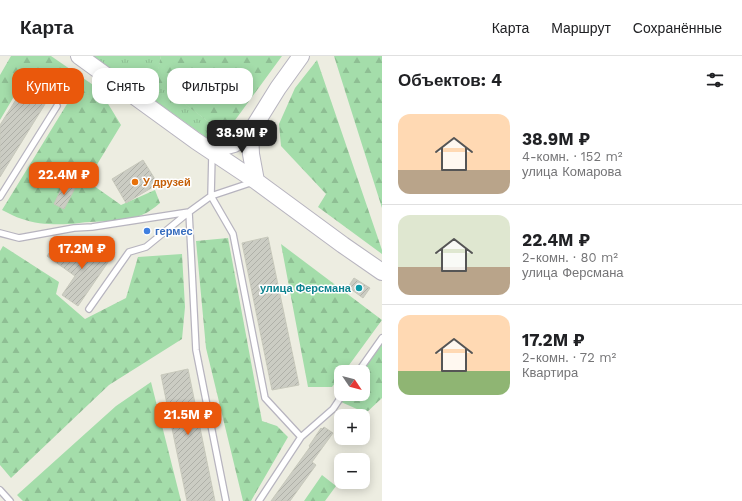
<!DOCTYPE html>
<html lang="ru">
<meta charset="utf-8">
<style>
body{margin:0;font-family:"Work Sans",sans-serif;background:#f2f2f2;color:#202124;height:100vh;display:flex;flex-direction:column;font-size:15px;white-space:nowrap}
*{box-sizing:border-box;margin:0}
p{font-size:13px;color:#757577}
.icon{flex:none;width:22px;height:22px;fill:none;stroke:currentColor;stroke-width:2;stroke-linecap:round;stroke-linejoin:round}
.map{position:relative;flex:1;overflow:hidden}
.sheet{display:flex;flex-direction:column;background:#fff;width:360px}
.sheet>*{flex:none}
.hud{position:absolute;left:12px;top:12px;width:310px;height:36px;display:flex;gap:8px}
.needle{width:26px;rotate:125deg}
.controls{position:absolute;left:334px;top:309px;display:grid;gap:8px}
.controls a{display:grid;place-items:center;width:36px;height:36px;border-radius:8px;background:#fff;box-shadow:0 2px 10px #0003;font-size:20px}
.price{position:absolute;translate:-50% -34px;padding:0 9px;border-radius:8px;background:#ea580c;color:#fff;font-size:13px;line-height:26px;filter:drop-shadow(0 1px 2px #0008)}
.price::after{content:'';position:absolute;left:50%;top:24px;width:12px;height:9px;margin-left:-6px;background:inherit;clip-path:polygon(0 0,100% 0,50% 100%)}
.price.selected{background:#222;color:#fff}
ul{padding:0;list-style:none}
li{display:flex;align-items:center;gap:12px;height:100px;padding:0 16px}
li+li{border-top:1px solid #e0e0e0}
li span{display:grid;place-items:center;flex:none;width:112px;height:80px;border-radius:12px;color:#555}
li>.icon{margin-inline-start:auto}
span .icon{width:48px;height:48px;fill:#fffc;stroke-width:1}
li b{font-size:17px}
h2{display:flex;justify-content:space-between;align-items:center;height:48px;padding:0 16px;font-size:17px}
.tag{padding:0 14px;border-radius:12px;background:#fff;box-shadow:0 2px 10px #0003;font-size:14px;line-height:36px}
.tag.selected{background:#ea580c;color:#fff}
header{display:flex;align-items:center;gap:24px;box-sizing:border-box;height:56px;padding:0 20px;background:#fff;border-bottom:1px solid #e0e0e0}
header strong{font-size:19px}
nav{display:flex;gap:22px;margin-inline-start:auto;font-size:14px}
main{display:flex;flex:1;min-height:0}
.map>svg:first-child{display:block}
</style>
<header>
<strong>Карта</strong>
<nav><a>Карта</a><a>Маршрут</a><a>Сохранённые</a></nav>
</header>
<main>
<div class="map">
<svg width="382" height="445" viewBox="0 0 382 445">
<defs>
<pattern id="grass-tufts" width="24" height="20" patternUnits="userSpaceOnUse"><rect width="24" height="20" fill="#a4ddaa"/><path d="M3 7l-1-3M5 7V3M7 7l1-3M15 17l-1-3M17 17v-4M19 17l1-3" fill="none" stroke="#8ebe93"/></pattern>
<pattern id="forest-firs" width="22" height="20" patternUnits="userSpaceOnUse"><rect width="22" height="20" fill="#a4ddaa"/><path d="M5 1l3.5 6h-7zM16 11l3.5 6h-7z" fill="#8ebe93"/></pattern>
<pattern id="building-hatch" width="6" height="6" patternUnits="userSpaceOnUse"><rect width="6" height="6" fill="#cbccc3"/><path d="M-1 1l2-2M0 6l6-6M5 7l2-2" fill="none" stroke="#afb0a8"/></pattern>
</defs>
<rect width="100%" height="100%" fill="#edede1"/>
<!-- grass -->
<path fill="url(#grass-tufts)" d="M93,0h68l-5,26 69,52 -7,4h-11z"/>
<!-- forest -->
<path fill="url(#forest-firs)" d="M11,0h40l48,33 22,36 -34,56 34,24 34,-15 5,13c-24,21 -41,17 -70,19 -7,0 -14,2 -22,2 -14,1 -32,0 -46,-5 -7,-2 -13,-6 -20,-9l65,-106 -42,-26 -25,42v-45z
M161,0h121l-57,78 -70,-52z
M334,0h48v152z
M317,4l65,190v4l-64,-47 8,-13 -45,-48 -2,-22 16,-36z
M228,182l34,183 15,5 11,11 -37,64h-8l-37,-153 -10,-107z
M281,188l101,76 -38,52h-3v3l-9,12h-24z
M3,190l56,36 -3,12 29,25 41,-21 12,-41 44,-3 3,53 -3,32 -73,46 -98,93 -11,-13v-214z
M382,286v56l-16,15 -25,-11 6,-8h16v-22h-1z
M151,326l30,119h-158l-6,-6 99,-89z
M322,419l14,11 -11,15h-21z"/>
<!-- building -->
<path fill="url(#building-hatch)" stroke="#c7c8bb" d="M27,26l23,14 -50,81v-52z
M143,104l15,24 -32,19 -14,-24z
M64,127l11,5 -11,21 -10,-5z
M268,181l31,148 -27,5 -30,-147z
M99,185l16,11 -37,54 -16,-11 13,-19 -28,-20 8,-11 28,20z
M354,222l16,10 -7,10 -15,-11z
M188,313l27,132h-28l-26,-126z
M324,371l9,6 -21,29 4,3 -26,36h-19l39,-54 -1,-1 12,-18 1,1z"/>
<g fill="none" stroke-linecap="round" stroke-linejoin="round">
<defs>
<path id="lane" d="M212,98l-1,42 22,38 32,164 36,39
M0,141l57,-91
M0,177l19,5 55,-10 18,-1 97,-15
M89,253l40,-57 17,-5 43,-35
M358,316l24,-34
M0,434l10,11
M226,445l-30,-151 -7,-138 22,-16 42,-14
M259,445l42,-64 32,-28 10,-15"/>
<path id="secondary" d="M79,0l117,85 60,40 87,64 39,27
M212,94l22,-6 16,-11
M256,125l-5,-27 -1,-21 28,-45 23,-32"/>
</defs>
<!-- lane casing -->
<use href="#lane" stroke="#b7b4bf" stroke-width="8"/>
<!-- secondary casing -->
<use href="#secondary" stroke="#b7b4bf" stroke-width="18"/>
<!-- lane -->
<use href="#lane" stroke="#fff" stroke-width="5.5"/>
<!-- secondary -->
<use href="#secondary" stroke="#fff" stroke-width="16"/>
</g>
<!-- markers -->
<circle fill="#e8710a" stroke="#fff" stroke-width="1.5" cx="135" cy="126" r="4"/>
<circle fill="#3f7fe0" stroke="#fff" stroke-width="1.5" cx="147" cy="175" r="4"/>
<circle fill="#0f9aa8" stroke="#fff" stroke-width="1.5" cx="359" cy="232" r="4"/>
<g text-anchor="middle" dominant-baseline="central" stroke-width="3" stroke-linejoin="round" paint-order="stroke">
<!-- food labels -->
<g font-size="11" font-weight="bold" fill="#c56008" stroke="#fff" text-anchor="start">
<text x="143" y="126">У друзей</text>
</g>
<!-- shop labels -->
<g font-size="11" font-weight="bold" fill="#366cbe" stroke="#fff" text-anchor="start">
<text x="155" y="175">гермес</text>
</g>
<!-- culture labels -->
<g font-size="11" font-weight="bold" fill="#0d838f" stroke="#fff" text-anchor="end">
<text x="351" y="232">улица Ферсмана</text>
</g>
</g>
</svg>
<div class="controls">
<a><svg class="needle" viewBox="-14 -14 28 28"><path d="M0-13l5 13h-10z" fill="#e53935"/><path d="M0 13l5-13h-10z" fill="#757577"/></svg></a>
<a>+</a>
<a>−</a>
</div>
<b class="price selected" style="left:242px;top:98px">38.9M ₽</b>
<b class="price" style="left:64px;top:140px">22.4M ₽</b>
<b class="price" style="left:82px;top:214px">17.2M ₽</b>
<b class="price" style="left:188px;top:380px">21.5M ₽</b>
<div class="hud">
<a class="tag selected">Купить</a>
<a class="tag">Снять</a>
<a class="tag">Фильтры</a>
</div>
</div>
<section class="sheet">
<h2>Объектов: 4<svg class="icon" aria-label="filters" viewBox="0 0 24 24"><path d="M4 7h16M4 17h16"/><circle cx="9" cy="7" r="2"/><circle cx="15" cy="17" r="2"/></svg></h2>
<ul>
<li><span style="background:linear-gradient(#ffd9b3 70%,#b9a48a 0)"><svg class="icon" aria-label="home" viewBox="0 0 24 24"><path d="M3 11l9-7 9 7M6 9v11h12V9"/></svg></span><div><b>38.9M ₽</b><p>4-комн. · 152 m²</p><p>улица Комарова</p></div></li>
<li><span style="background:linear-gradient(#dfe7d0 65%,#b9a48a 0)"><svg class="icon" aria-label="home" viewBox="0 0 24 24"><path d="M3 11l9-7 9 7M6 9v11h12V9"/></svg></span><div><b>22.4M ₽</b><p>2-комн. · 80 m²</p><p>улица Ферсмана</p></div></li>
<li><span style="background:linear-gradient(#ffd9b3 70%,#8fb573 0)"><svg class="icon" aria-label="home" viewBox="0 0 24 24"><path d="M3 11l9-7 9 7M6 9v11h12V9"/></svg></span><div><b>17.2M ₽</b><p>2-комн. · 72 m²</p><p>Квартира</p></div></li>
</ul>
</section>
</main>
